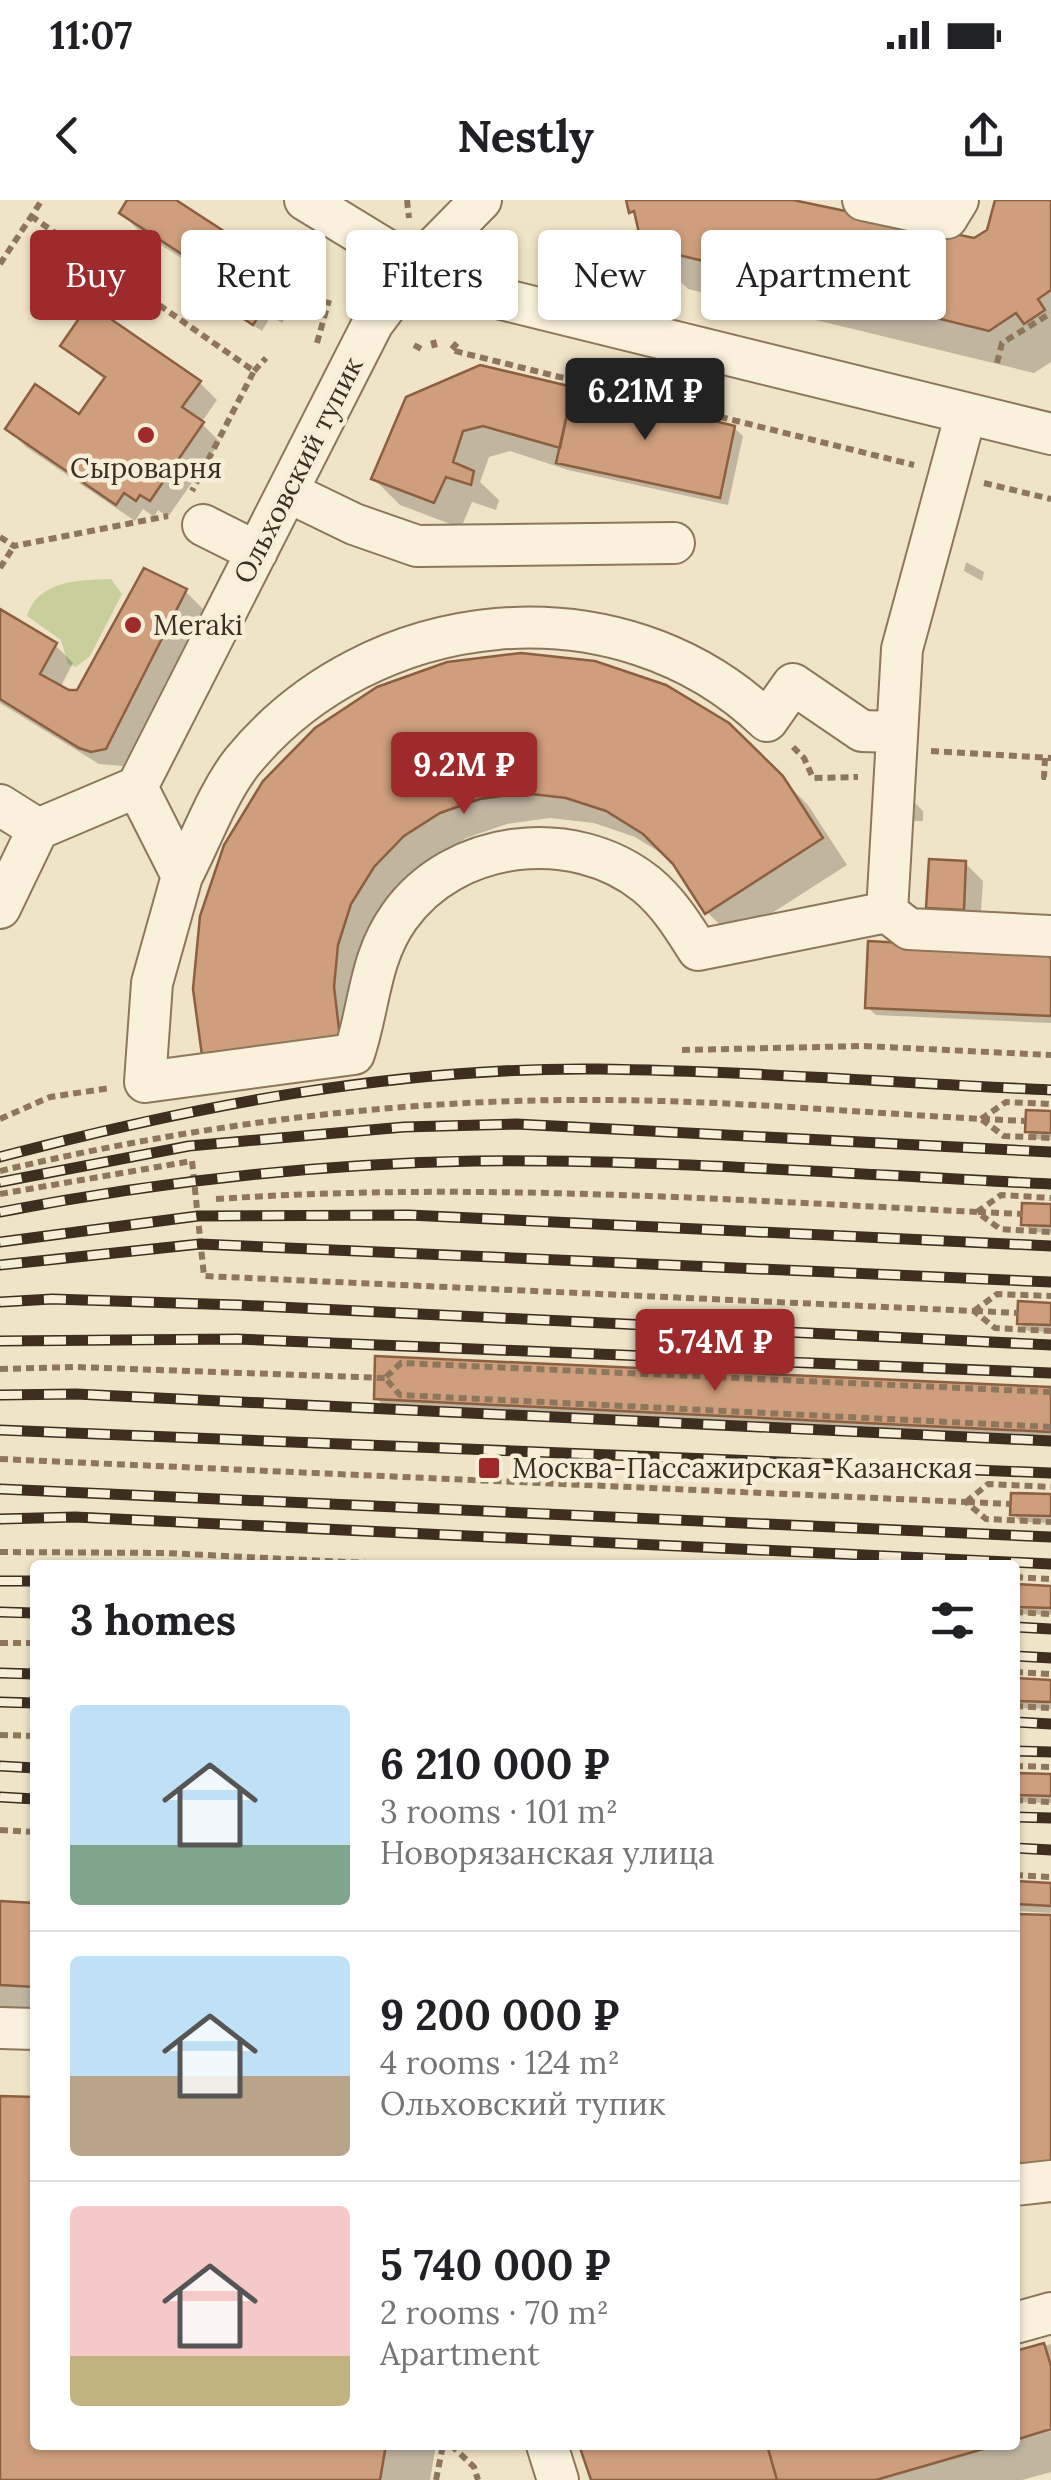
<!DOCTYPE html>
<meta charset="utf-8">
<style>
body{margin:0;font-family:Lora,serif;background:#f6f6f6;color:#202124;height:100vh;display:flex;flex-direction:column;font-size:38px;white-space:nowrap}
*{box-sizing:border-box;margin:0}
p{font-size:32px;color:#757577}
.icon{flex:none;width:55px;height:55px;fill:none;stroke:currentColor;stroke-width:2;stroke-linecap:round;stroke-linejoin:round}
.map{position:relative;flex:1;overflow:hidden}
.side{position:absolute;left:30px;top:1360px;width:990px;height:890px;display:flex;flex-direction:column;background:#fff;border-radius:10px;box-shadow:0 2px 8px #0004}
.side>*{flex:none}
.guide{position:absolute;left:30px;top:30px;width:992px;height:90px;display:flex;gap:20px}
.price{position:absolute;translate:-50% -85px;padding:0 22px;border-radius:10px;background:#9e2a2b;color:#fff;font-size:32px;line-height:65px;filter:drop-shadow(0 2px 5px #0008)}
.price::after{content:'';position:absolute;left:50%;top:60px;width:30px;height:22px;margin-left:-15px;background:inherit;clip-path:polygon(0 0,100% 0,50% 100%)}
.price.active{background:#222;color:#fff}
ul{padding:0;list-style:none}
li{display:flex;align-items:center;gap:30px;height:250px;padding:0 40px}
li+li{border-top:2px solid #e0e0e0}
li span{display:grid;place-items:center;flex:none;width:280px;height:200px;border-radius:10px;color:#555}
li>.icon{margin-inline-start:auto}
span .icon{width:120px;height:120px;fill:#fffc;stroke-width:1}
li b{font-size:42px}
h2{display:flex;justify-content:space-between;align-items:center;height:120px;padding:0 40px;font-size:42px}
.pill{padding:0 35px;border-radius:10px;background:#fff;box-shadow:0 2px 8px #0004;font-size:35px;line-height:90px}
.pill.active{background:#9e2a2b;color:#fff}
.status{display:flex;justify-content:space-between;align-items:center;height:70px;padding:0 50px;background:#fff;direction:ltr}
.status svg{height:28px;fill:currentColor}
header{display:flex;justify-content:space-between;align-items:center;height:130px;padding:0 40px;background:#fff;font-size:45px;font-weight:800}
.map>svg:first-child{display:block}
</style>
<div class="status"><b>11:07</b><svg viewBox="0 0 49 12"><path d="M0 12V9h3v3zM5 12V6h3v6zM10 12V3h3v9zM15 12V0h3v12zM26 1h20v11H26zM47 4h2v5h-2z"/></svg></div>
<header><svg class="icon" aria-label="back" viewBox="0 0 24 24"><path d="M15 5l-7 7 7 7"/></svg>Nestly<svg class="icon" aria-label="share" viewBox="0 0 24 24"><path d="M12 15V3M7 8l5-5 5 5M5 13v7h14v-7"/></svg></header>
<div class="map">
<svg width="1051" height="2280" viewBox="0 0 1051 2280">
<rect width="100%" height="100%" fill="#f0e4c8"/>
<!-- green -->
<path fill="#c9cf9b" d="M111,379l11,15 -32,62 -14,11 -8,-3 -7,-24 -34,-24c11,-36 52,-36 84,-37z"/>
<!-- shadow -->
<path fill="#0003" d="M130,0h42l114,74 17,17 -21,32 -11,-7 -9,15 -31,-20 -8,-8 8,-13 -92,-59 -17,-18z
M630,0h151l194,41 14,-9 8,-32h54v162l-17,11 -346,-84 -44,-45z
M63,146l136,36 18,18 -16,23 19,19 -52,75 -10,-7 -4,7 -11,-8 -8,12 -109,-74 -18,-18 72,-12 25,-37z
M407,199l327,29 9,8 -15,69 -160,-35 -58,-19 -21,6 -9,25 19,18 -3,10 -24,-8 -11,26 -61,-23 -26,-26z
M966,362l18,10 -2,9 -18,-10z
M185,391l18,18 -80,157 -24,-2 -99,-61v-91l55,33 18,18 -13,25 19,5z
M728,525l80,80 39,60 -114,73 -26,-26 -35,-52 -37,-23 -41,-14 -44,-5 -43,6 -41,14 -36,24 -71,153 7,56 -134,17 -6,-242z
M905,603h10l8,8v10h-9l-9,-9z
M965,663l18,18 -3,45 -33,-1 -18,-18z
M1051,754v69l-175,-8 -9,-8z
M1051,913v27l-15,-1 -9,-8z
M1051,1006v27l-19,-1 -8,-8z
M1051,1105v27l-23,-1 -8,-8z
M1051,1188v51l-666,-32 -9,-9z
M1051,1297v26l-30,-1 -9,-8z
M1015,1386l36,2v27l-33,-1z
M1015,1481l36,1v27l-36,-1z
M1015,1575l36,1v27l-36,-1z
M1015,1684l36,1v28l-36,-2z
M0,1704l35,2v104l-35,-1z
M0,1898l35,1v346h401l-6,35h-430z
M1051,2144v128l-29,8h-427l-12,-35h432v-91z"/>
<!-- building -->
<path fill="#cf9f7d" stroke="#8d5f41" stroke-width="2.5" d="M127,0h49l111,72 -23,36 -145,-95z
M626,0h167l181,38 13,-8 8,-30h56v90l-13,9 7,11 -21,14 -8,-11 -27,18 -347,-85 -8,-35 -5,2z
M230,86l34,22 -11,17 -33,-22z
M89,104l112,77 -19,26 22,15 -54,79 -10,-6 -4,6 -12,-8 -8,12 -111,-76 30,-45 44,30 26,-37 -45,-31z
M480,165l93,22 -13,61 -77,-22 -20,5 -10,31 21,9 -3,14 -25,-8 -12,26 -63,-24 35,-82z
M573,187l162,39 -15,72 -164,-35z
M144,368l43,21 -81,160 -15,3 -12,-4 -79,-49v-90l57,34 -17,31 29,16h8z
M521,453l74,8 71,24 63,38 54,53 40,62 -118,76 -32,-50 -30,-30 -37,-23 -40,-13 -43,-5 -43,6 -40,14 -36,23 -30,31 -23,37 -13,41 -4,42 7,59 -138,17 -10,-74 7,-73 24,-71 39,-64 52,-53 62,-41 70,-25z
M929,659l37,2 -2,49 -38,-2z
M868,741l183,10v65l-186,-8z
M1026,910l25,1v22l-26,-1z
M1022,1003l29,1v22l-30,-1z
M1018,1101l33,2v22l-34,-1z
M375,1156l676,31v45l-677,-33z
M1011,1293l40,1v22l-41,-1z
M1015,1384l36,2v22l-36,-1z
M1015,1478l36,2v22l-36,-1z
M1015,1573l36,1v22l-36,-1z
M1015,1681l36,2v23l-36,-2z
M0,1701l35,2v84l-35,-2z
M1015,1714l36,1v250l-36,-1z
M0,1896l35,1v348h351l-6,35h-380z
M1044,2143l7,23v63l-36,11v-89z
M579,2245h188l10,35h-186z
M767,2245h230l-121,35h-99z"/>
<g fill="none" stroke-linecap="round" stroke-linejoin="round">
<defs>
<path id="minor" d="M305,0l110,67 78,30 558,137
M863,0l84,18 11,-18
M288,292l66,32 63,22 257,-3
M203,325l54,27
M137,587l236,-464 42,-56 66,-67
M0,605l38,24
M182,676c19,-36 35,-82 60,-114 128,-157 376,-184 525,-41l26,-37 69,47 34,1
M0,708l38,-79 99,-42 45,89 -30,107 -7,99 209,-28c16,-48 15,-95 45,-137 55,-78 174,-91 247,-33 22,18 37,42 52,66l189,-38 15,-263 63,-232
M887,712l22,17 142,7
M0,1828l35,1
M1015,1985l36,-4
M1015,2123l36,-10
M547,2245l11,35"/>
</defs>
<!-- minor casing -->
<use href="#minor" stroke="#8d765c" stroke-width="44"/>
<!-- path -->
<path stroke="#8d765c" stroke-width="6" stroke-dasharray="8 5" stroke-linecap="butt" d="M407,0l2,18
M31,16l223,155 -62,120
M506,45l12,-2
M0,64l42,-64
M433,140l2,8
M317,143l12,-43
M457,143l-6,7 463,115
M414,145l9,5
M997,163l5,-20 49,-30
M254,171l12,-13
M984,283l67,16
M0,337l14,9 154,-30
M0,368l14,-22
M793,547l11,11 9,20 45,-1
M931,551l120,7
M1045,558l-1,19h7
M682,850l182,-4 187,9
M0,919l50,-22 60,-9
M981,919l25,-17 45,2
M982,919l43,2
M0,971c194,-46 394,-72 594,-71 129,0 258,12 387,19l23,17 47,2
M0,994l192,-33 12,115 770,35 21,17 56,3
M216,999c254,-17 507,0 761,13l23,17 51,3
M977,1012l24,-17 50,3
M978,1012l44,2
M974,1111l23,-17 54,2
M975,1111l43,2
M0,1169l75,-2 310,11
M1051,1192l-650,-29 -16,15 15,17 651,32
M0,1259l966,43 20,17 65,3
M966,1302l22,-18 63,3
M967,1302l43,2
M0,1352l166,1 241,12
M1015,1377l36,2
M1015,1412l36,2
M0,1443h35
M1015,1472l36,2
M1015,1506l36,2
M0,1535l35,1
M1015,1566l36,1
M1015,1600l36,2
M0,1630l35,2
M1015,1675l36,2
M451,2245l23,22 4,13
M436,2280l7,-35"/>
<!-- minor -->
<use href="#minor" stroke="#faf1dc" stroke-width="40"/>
<defs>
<path id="rail" d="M0,957c193,-51 397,-90 597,-88 151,2 303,14 454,21
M0,982l189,-36 215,-19 112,-3 535,28
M0,1012c156,-30 316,-48 475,-51 192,-2 384,14 576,23
M0,1042l198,-26 211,-1 642,31
M0,1065l200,-21 851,38
M0,1102l52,-3 186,6 813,40
M0,1141l237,-2 814,34
M0,1195l76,-1 975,47
M0,1230l1051,43
M0,1289l1051,48
M0,1319l75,-2 976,47
M0,1381h35
M0,1412l35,1
M1015,1427l36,2
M1015,1456l36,2
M0,1473l35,1
M0,1502l35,1
M1015,1522l36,2
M1015,1551l36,1
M0,1566l35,2
M0,1597l35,2
M1015,1617l36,1
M1015,1648l36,2"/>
</defs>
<!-- rail casing -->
<use href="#rail" stroke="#3d2e20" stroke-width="11"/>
<!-- rail -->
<use href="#rail" stroke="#f7eed8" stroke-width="8" stroke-dasharray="22" stroke-linecap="butt"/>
</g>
<!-- markers -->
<g fill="#9e2a2b" stroke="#f7eed8" stroke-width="4">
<circle cx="146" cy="235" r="10"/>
<circle cx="133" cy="425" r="10"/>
<rect x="477" y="1256" width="24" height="24" rx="5"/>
</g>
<g text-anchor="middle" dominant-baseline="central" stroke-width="9" stroke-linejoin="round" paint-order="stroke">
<!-- poi labels -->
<g font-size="28" fill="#3d2e20" stroke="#f7eed8" text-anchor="start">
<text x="146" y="268" text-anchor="middle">Сыроварня</text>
<text x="153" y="425">Meraki</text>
<text x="512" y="1268">Москва-Пассажирская-Казанская</text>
</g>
<!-- street labels -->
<g font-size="28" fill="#3d2e20" stroke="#f7eed8">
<text transform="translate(298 270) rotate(-63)">Ольховский тупик</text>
</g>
</g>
</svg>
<b class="price active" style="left:645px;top:243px">6.21M ₽</b>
<b class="price" style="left:464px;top:617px">9.2M ₽</b>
<b class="price" style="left:715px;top:1194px">5.74M ₽</b>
<div class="guide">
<a class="pill active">Buy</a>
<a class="pill">Rent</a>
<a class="pill">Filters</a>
<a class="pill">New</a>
<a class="pill">Apartment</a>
</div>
<section class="side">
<h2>3 homes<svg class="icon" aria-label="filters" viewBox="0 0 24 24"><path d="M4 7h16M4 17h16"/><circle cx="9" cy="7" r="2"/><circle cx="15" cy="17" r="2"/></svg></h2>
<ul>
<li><span style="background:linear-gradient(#bfe0f5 70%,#7fa58c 0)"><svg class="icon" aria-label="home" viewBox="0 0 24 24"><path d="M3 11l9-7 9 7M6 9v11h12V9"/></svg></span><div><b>6 210 000 ₽</b><p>3 rooms · 101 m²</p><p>Новорязанская улица</p></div></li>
<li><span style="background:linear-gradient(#bfe0f5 60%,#b9a48a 0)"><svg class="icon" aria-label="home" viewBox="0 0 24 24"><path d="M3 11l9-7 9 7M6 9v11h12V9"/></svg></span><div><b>9 200 000 ₽</b><p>4 rooms · 124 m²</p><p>Ольховский тупик</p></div></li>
<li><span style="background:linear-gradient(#f6c9c9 75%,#c2b280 0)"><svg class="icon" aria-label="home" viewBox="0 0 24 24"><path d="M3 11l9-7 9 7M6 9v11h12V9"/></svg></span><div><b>5 740 000 ₽</b><p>2 rooms · 70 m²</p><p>Apartment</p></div></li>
</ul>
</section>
</div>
